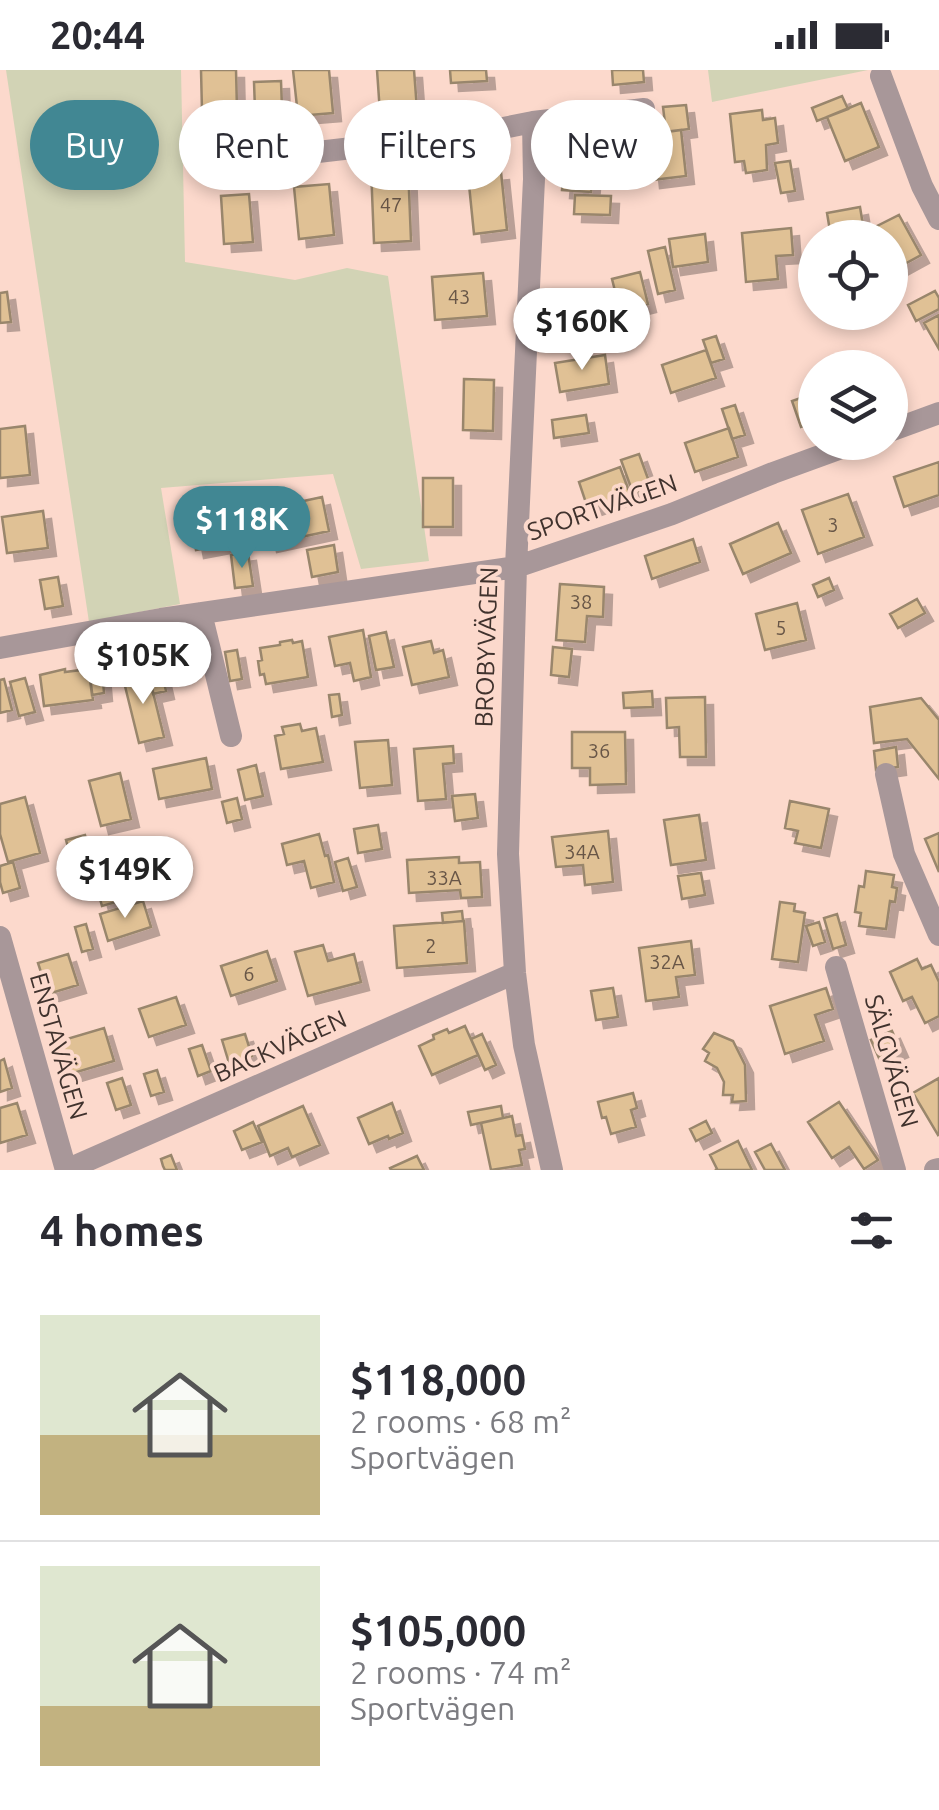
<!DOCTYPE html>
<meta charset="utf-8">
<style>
body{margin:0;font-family:Ubuntu,sans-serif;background:#f7f7f7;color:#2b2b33;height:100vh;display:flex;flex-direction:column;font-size:38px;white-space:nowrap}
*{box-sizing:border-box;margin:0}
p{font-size:32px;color:#7c7c81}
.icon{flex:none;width:55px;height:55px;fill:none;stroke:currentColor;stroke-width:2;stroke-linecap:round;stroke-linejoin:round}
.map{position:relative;height:1100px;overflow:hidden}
.panel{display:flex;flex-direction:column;background:#fff;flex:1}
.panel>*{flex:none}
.guide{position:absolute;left:30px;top:30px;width:880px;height:90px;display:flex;gap:20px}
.tools{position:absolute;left:798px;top:150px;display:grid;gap:20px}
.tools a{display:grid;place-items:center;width:110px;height:110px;border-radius:50%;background:#fff;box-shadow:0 5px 15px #0003;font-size:50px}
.price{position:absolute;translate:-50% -85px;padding:0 22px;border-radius:35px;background:#fff;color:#222;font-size:32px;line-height:65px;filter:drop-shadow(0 2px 5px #0008)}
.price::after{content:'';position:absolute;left:50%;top:60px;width:30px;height:22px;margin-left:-15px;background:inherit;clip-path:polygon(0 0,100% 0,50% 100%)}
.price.current{background:#418793;color:#fff}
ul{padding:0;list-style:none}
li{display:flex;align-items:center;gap:30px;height:250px;padding:0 40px}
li+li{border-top:2px solid #e1e1e2}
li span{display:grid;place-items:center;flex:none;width:280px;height:200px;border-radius:0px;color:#555}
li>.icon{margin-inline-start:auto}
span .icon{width:120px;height:120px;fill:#fffc;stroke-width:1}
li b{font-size:42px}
h2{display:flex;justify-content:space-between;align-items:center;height:120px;padding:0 40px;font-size:42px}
.chip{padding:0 35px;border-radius:45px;background:#fff;box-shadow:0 5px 15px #0003;font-size:35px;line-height:90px}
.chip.current{background:#418793;color:#fff}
.status{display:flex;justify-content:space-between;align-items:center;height:70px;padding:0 50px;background:#fff;direction:ltr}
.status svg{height:28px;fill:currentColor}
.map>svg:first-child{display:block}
</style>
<div class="status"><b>20:44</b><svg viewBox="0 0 49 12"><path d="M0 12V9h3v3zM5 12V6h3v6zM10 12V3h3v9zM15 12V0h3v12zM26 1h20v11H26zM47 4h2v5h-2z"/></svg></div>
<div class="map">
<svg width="939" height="1100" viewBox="0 0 939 1100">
<defs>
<filter id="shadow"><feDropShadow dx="8" dy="8" stdDeviation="0" flood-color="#0004"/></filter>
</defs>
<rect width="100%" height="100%" fill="#fcd9cc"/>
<!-- green -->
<path fill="#d2d3b5" d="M6,0h175l4,192 110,18 52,-12 41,8 41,285 -68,8 -28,-95 -172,14 19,116 -91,18z
M708,0h160l-156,32z"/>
<!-- building -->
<path fill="#e0c195" stroke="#99866c" stroke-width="2.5" filter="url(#shadow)" d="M201,0h35l1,40 -35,1z
M293,0h36l4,43 -35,3z
M377,0h37l3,40 -37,3z
M450,0h36l1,11 -36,2z
M612,0h31l1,12 -31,3z
M281,11l1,27 -27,2 -1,-28z
M842,26l6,13 -31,12 -5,-13z
M861,33l18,44 -34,14 -18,-44z
M686,35l3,24 -23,3 -3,-25z
M762,40l1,10 12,-2 3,25 -12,2 1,25 -21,3 -2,-12 -9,1 -5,-48z
M681,60l5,46 -34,4 -5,-46z
M566,71l48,3 -2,28 -19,-1 -2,21 -29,-2z
M790,91l5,30 -14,2 -6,-30z
M408,96l3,75 -37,2 -3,-75z
M501,102l6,58 -33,4 -6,-59z
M329,114l5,51 -35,4 -5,-52z
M249,124l4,48 -29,2 -3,-48z
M575,125l36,1 -1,19 -36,-1z
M860,137l4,24 -33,6 -4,-24z
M899,145l22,40 -22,12 -9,-17v-12h-7l-6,-12z
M791,158l2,27 -17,1 2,23 -32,3 -4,-49z
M705,164l3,28 -35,5 -4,-28z
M665,177l10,43 -17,4 -10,-43z
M640,202l8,32 -28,7 -8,-32z
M483,203l4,43 -52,4 -3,-43z
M935,221l4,7v11l-23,12 -8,-16z
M7,222l4,30 -11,1v-30z
M939,245v34l-15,-26z
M716,266l8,23 -13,4 -8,-23z
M706,280l10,28 -45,15 -9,-28z
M605,285l4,29 -49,8 -5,-29z
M464,309l30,1 -1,51 -30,-1z
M815,323v29l-14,5 -9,-26z
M735,335l10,30 -13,4 -10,-30z
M586,345l3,18 -35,5 -2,-18z
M25,356l5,49 -30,3v-49z
M729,358l9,29 -43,15 -10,-29z
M639,384l12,33 -18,6 -12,-33z
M939,392v33l-35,12 -10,-30z
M620,397l10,27 -42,15 -9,-27z
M423,408h30v49h-30z
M848,424l16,43 -46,17 -16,-44z
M322,427l7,34 -60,13 -7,-34z
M237,434l7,37 -48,9 -7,-37z
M43,441l5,37 -41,5 -5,-36z
M778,453l13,30 -48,21 -13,-30z
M693,469l7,23 -48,17 -7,-23z
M334,475l4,27 -26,5 -5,-27z
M248,483l5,33 -18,2 -4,-33z
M58,507l5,29 -18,3 -5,-29z
M829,508l5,12 -16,7 -5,-12z
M560,514l44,3 -1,30 -16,-1 -2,26 -29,-2z
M917,529l8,14 -27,15 -8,-14z
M797,533l9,37 -41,10 -9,-36z
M363,560l8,47 -17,4 -4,-18 -15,3 -6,-29z
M386,562l8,35 -18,3 -7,-34z
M292,570l1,3 9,-2 6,36 -42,7 -2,-10 -4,1 -2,-14 4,-1 -2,-12 20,-3v-3z
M431,571l3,12 9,-3 6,27 -37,8 -9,-38z
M553,577l19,2 -3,28 -18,-2z
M237,580l5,29 -12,2 -5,-29z
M159,591l7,30 -13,3 -5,-22 -4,1 -2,-8z
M65,599v3l24,-3 4,31 -49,6 -4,-31z
M102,600l2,23 -12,2 -3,-23z
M148,602l16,65 -25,6 -16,-65z
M25,608l10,34 -16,4 -9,-34z
M4,609l8,31 -12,3v-33z
M652,621l1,16 -29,1 -1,-15z
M339,624l3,21 -10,2 -3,-22z
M705,627l1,60h-26l-1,-30 -12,1 -1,-30z
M921,628l18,22v59l-32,-40 -33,4 -4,-36z
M300,654l2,7 14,-3 7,34 -42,7 -6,-33 9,-2 -2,-7z
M572,662h53l1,52 -36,1v-17h-18z
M388,670l4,45 -32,3 -5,-46z
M453,676l1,17 -11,1 3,35 -28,2 -4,-52z
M896,677l2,20 -22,3 -2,-19z
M206,688l6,31 -53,10 -6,-30z
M256,695l7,31 -18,4 -7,-30z
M120,703l11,46 -30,7 -12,-45z
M475,724l3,24 -23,3 -3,-25z
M25,727l15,56 -32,9 -8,-28v-30z
M237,728l5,21 -15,4 -5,-21z
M790,731l39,8 -8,39 -26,-5 3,-12 -13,-3z
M699,745l7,45 -35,5 -7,-45z
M378,755l4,24 -24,4 -4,-24z
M608,761l5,51 -28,3 -2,-20 -27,2 -4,-30z
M939,763v39l-14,-33z
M319,764l6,22 3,-1 6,27 -23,6 -7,-27 -17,4 -5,-21z
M85,765l9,34 -19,4 -9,-33z
M459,787v6l21,-1 2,35 -21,1 -1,-8 -51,3 -2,-33z
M348,788l9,29 -14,4 -8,-29z
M13,792l7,26 -17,5 -3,-11v-16z
M866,801l28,4 -2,12 5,1 -2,14 -5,-1 -4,28 -27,-3 2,-13 -6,-1 4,-26 5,1z
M701,803l4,22 -23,4 -4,-23z
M123,816l4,13 -25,7 -4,-14z
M143,831l8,26 -43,14 -8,-27z
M780,832l15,2 -1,7 11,2 -7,49 -26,-3z
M462,841l1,10 -20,2 -1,-10z
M837,844l9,31 -13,4 -9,-31z
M464,851l3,42 -70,5 -3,-42z
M819,852l6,20 -12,4 -7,-20z
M86,854l7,25 -11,3 -7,-25z
M691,871l4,34 -19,2 3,20 -33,4 -7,-53z
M323,875l5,16 26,-7 7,28 -53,14 -13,-44z
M267,881l10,30 -46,15 -10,-30z
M68,884l10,31 -30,9 -10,-31z
M917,889l5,10 9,-4 8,17v34l-14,7 -13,-26 -9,4 -13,-29z
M613,918l5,29 -22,3 -5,-29z
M826,918l7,21 -18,6 9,26 -39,13 -15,-48z
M176,927l10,28 -37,12 -10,-28z
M465,956l13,29 -46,20 -13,-29 15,-7 -1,-4 14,-6 2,4z
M104,958l10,33 -44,13 -10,-33z
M892,961l8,18 -21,9 -8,-18z
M714,963l19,8 12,24 1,36 -14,1 1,-7h-10l1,-13 -7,-14 -12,-7 4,-8 -6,-4z
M245,964l7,22 -23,7 -7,-23z
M482,964l14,31 -11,5 -14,-31z
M202,975l9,26 -13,5 -9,-27z
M4,989l8,29 -12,4v-31z
M157,1000l7,22 -13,4 -7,-22z
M122,1008l9,27 -15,5 -9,-27z
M939,1008v56l-1,1 -25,-42z
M633,1023l4,15 -6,2 5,17 -25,7 -5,-17 -4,1 -4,-16z
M839,1032l39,58 -14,9 -15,-22 -17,11 -24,-36z
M17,1033l10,32 -27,8v-35z
M392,1033l11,30 -14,6 -1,-3 -19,8 -11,-26z
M303,1036l17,39 -28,12 -4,-9 -18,8 -12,-30z
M501,1036l2,12 -32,7 -3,-13z
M512,1046l4,20 6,-1 3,14 -6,1 3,15 -31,5 -10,-47z
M706,1051l6,12 -16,8 -6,-12z
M253,1052l9,20 -20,8 -8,-19z
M738,1071l14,29h-37l2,-1 -7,-14z
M771,1074l14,26h-20l-10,-18z
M171,1085l6,15h-12l-2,-4 -2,-7z
M417,1086l7,14h-33l-1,-2z"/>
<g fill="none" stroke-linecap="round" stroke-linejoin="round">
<!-- minor -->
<path stroke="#a89799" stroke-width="22" d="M881,6l41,110 17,33
M533,52l111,-13
M266,88l207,-24 60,-12 1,57 -18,388 -8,287 7,119 9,72 28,125
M890,361l49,-18
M201,543l30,123
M0,578l161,-29 355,-52 156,-53 101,-41 85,-31
M886,704l18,80 35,81
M0,867l66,233
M836,897l59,203
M66,1100l449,-197
M935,1100l4,-1"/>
</g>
<g text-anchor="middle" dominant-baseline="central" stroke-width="8" stroke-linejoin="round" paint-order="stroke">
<!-- number labels -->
<g font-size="20" fill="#685647">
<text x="391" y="134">47</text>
<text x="459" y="226">43</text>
<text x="833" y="454">3</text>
<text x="581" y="531">38</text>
<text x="781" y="557">5</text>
<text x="599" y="680">36</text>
<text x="582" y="781">34A</text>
<text x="444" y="807">33A</text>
<text x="431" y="875">2</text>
<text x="667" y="891">32A</text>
<text x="249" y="903">6</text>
</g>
<!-- street labels -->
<g font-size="25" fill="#40322d" stroke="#fcd9cc">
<text transform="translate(602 437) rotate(-19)">SPORTVÄGEN</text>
<text transform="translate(486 577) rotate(-88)">BROBYVÄGEN</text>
<text transform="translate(59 976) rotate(74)">ENSTAVÄGEN</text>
<text transform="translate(280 976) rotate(-24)">BACKVÄGEN</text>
<text transform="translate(892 991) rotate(74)">SÄLGVÄGEN</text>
</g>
</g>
</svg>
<div class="tools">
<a><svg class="icon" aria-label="locate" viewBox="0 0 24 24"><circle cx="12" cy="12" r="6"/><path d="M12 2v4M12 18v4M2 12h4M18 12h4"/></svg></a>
<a><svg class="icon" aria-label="layers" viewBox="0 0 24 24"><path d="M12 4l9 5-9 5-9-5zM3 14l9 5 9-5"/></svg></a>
</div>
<b class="price" style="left:582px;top:303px">$160K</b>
<b class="price current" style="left:242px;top:501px">$118K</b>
<b class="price" style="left:143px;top:637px">$105K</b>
<b class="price" style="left:125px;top:851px">$149K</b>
<div class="guide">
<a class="chip current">Buy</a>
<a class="chip">Rent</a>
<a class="chip">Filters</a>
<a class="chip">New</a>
</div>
</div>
<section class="panel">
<h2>4 homes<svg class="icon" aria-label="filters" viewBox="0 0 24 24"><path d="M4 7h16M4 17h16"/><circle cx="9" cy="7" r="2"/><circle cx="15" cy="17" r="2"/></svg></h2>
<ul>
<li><span style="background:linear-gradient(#dfe7d0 60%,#c2b280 0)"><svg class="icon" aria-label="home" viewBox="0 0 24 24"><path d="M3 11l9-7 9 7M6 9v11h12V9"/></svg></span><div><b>$118,000</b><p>2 rooms · 68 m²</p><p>Sportvägen</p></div></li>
<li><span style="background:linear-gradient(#dfe7d0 70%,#c2b280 0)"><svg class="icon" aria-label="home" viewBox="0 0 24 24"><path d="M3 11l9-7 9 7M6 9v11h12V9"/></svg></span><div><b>$105,000</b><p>2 rooms · 74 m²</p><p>Sportvägen</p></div></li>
</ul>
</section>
